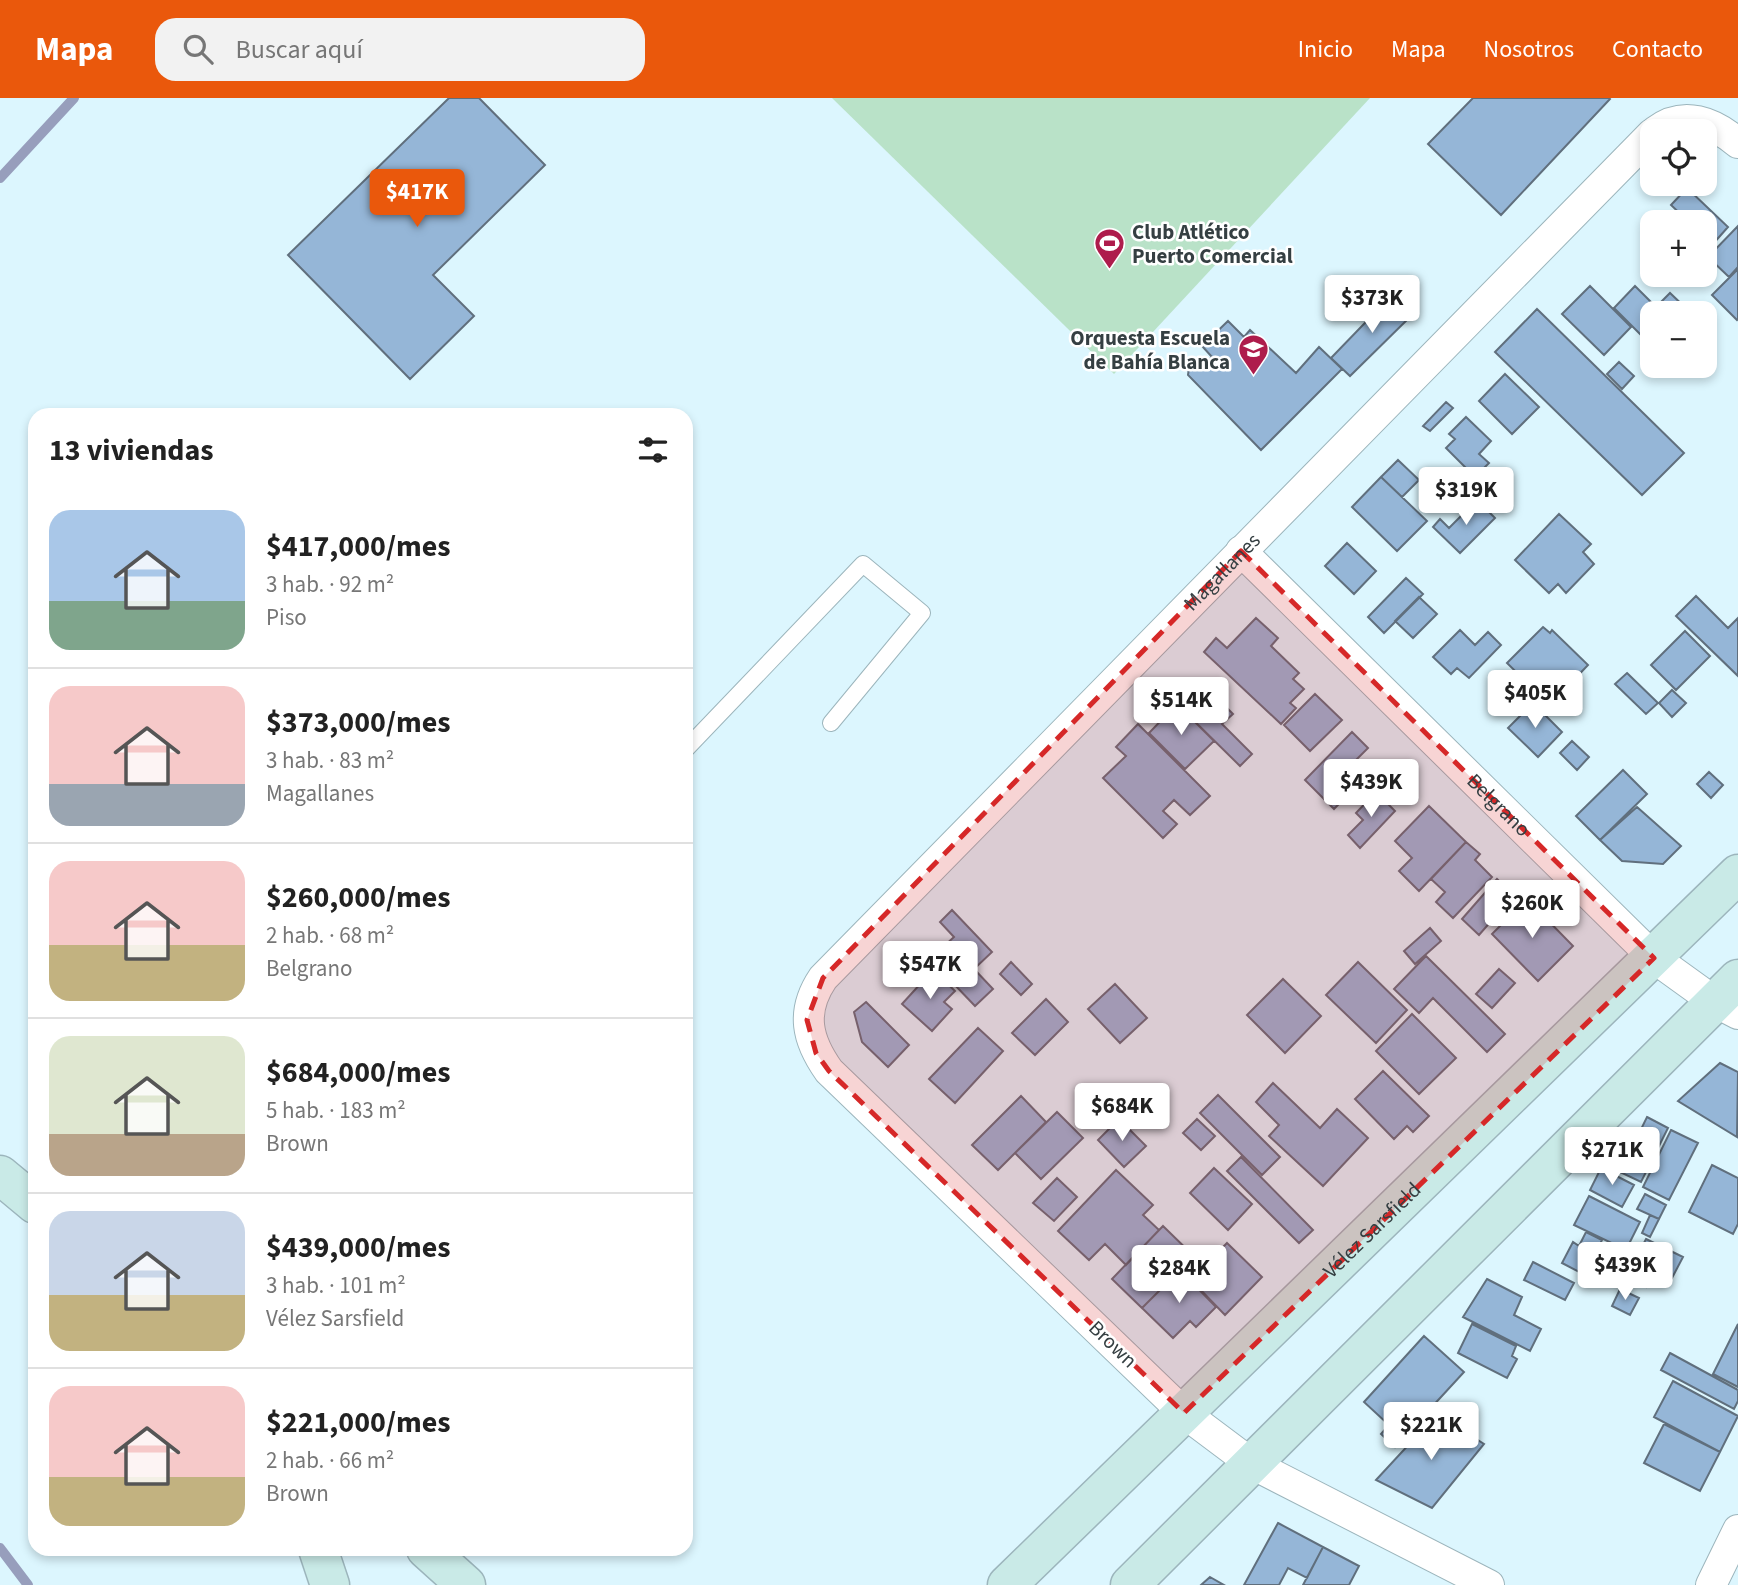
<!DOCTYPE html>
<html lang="es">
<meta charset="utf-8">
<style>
body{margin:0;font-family:"Source Sans 3",sans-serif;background:#f2f2f2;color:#222;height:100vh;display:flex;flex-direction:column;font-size:26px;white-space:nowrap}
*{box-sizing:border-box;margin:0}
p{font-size:23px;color:#767676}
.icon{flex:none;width:38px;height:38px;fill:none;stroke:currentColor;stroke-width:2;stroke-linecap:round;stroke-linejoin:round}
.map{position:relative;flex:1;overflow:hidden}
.side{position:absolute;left:28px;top:310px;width:665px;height:1148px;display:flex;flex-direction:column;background:#fff;border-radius:21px;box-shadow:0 4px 10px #0003}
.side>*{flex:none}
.buttons{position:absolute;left:1640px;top:21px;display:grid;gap:14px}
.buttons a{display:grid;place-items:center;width:77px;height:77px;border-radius:14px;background:#fff;box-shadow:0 4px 10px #0003;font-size:35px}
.price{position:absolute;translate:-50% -60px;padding:0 16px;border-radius:7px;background:#fff;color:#222;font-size:23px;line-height:46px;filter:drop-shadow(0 2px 4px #0008)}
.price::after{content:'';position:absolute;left:50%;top:42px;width:21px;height:16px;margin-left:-10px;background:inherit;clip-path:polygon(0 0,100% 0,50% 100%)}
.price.active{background:#ea580c;color:#fff}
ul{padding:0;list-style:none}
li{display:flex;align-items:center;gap:21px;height:175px;padding:0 21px}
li+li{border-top:2px solid #e0e0e0}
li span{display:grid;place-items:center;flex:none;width:196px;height:140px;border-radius:21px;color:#555}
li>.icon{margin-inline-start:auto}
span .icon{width:84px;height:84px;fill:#fffc;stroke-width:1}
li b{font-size:30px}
h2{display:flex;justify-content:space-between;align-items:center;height:84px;padding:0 21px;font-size:30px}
header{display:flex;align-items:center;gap:42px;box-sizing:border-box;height:98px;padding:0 35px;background:#ea580c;color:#fff}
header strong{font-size:33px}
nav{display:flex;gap:38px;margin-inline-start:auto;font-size:24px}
.search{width:490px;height:63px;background:#f2f2f2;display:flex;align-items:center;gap:18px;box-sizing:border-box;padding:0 24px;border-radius:21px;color:#767676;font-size:26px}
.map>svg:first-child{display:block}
</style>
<header>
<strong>Mapa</strong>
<div class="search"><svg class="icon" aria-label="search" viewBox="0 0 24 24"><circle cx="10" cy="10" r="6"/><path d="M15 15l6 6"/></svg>Buscar aquí</div>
<nav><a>Inicio</a><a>Mapa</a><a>Nosotros</a><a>Contacto</a></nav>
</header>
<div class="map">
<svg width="1738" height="1487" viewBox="0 0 1738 1487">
<rect width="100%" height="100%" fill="#dcf6fe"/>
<!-- green -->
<path fill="#b9e2c8" d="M832,0h538l-256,276z"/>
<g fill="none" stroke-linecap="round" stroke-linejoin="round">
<!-- stream -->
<path stroke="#979ebc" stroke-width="10" d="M0,80l74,-80
M0,1450l28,37"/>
</g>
<!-- building -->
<path fill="#95b6d7" stroke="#606f7d" stroke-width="2" d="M449,0h30l66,67 -112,110 41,41 -64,63 -122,-124z
M1473,0h136l1,1 -109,116 -73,-71z
M1687,90l41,39 -16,18 -8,-7v-16h-15l-18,-17z
M1738,128v41l-9,10 -21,-20z
M1738,171v50l-1,1 -25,-25z
M1590,188l41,41 -27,28 -42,-41z
M1635,188l21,21 14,-14 21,20h-39v33l-38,-38z
M1392,197l21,19 -63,62 -19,-18z
M1537,211l147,144 -42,42 -147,-143z
M1228,223l16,16 6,-7 46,43 23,-26 23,22 -81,81 -73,-75 2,-14 11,6 11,-10 -10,-11z
M1619,264l15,14 -12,13 -15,-15z
M1505,276l34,33 -27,27 -33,-33z
M1446,304l7,6 -23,23 -7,-5z
M1466,319l25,24 -12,13 10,9 -14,14 -29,-29 9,-9 -6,-5z
M1398,362l21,20 -17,17 -21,-20z
M1481,376l16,16 -14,14 -18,-18z
M1381,379l46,44 -30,30 -45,-44z
M1477,402l18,18 -35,35 -27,-26 7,-8 9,9z
M1559,416l32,30 -8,8 11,12 -28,29 -8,-9 -9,9 -34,-33z
M1347,445l29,28 -22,23 -29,-28z
M1406,480l17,16 -39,39 -16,-16z
M1696,498l32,32 10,-10v58l-62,-60z
M1419,499l18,17 -24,24 -18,-17z
M1256,520l22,20 -7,8 28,27 -6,6 11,10 -14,14 6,5 -15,16 -77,-72 12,-14 11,10z
M1543,529l7,6 2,-3 36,35 -38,40 -43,-42z
M1460,532l15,15 13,-13 13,13 -32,33 -12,-10 -6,6 -18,-17z
M1685,533l25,25 -34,34 -25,-25z
M1627,575l31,30 -12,11 -31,-30z
M1200,583l33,33 -11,10 30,30 -12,12 -63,-62z
M1672,592l14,13 -14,14 -13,-14z
M1315,596l27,26 -32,31 -26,-26z
M1533,605l29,29 -24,25 -30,-29z
M1177,606l37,37 -29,28 -36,-36z
M1138,626l72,72 -20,19 -16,-15 -11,11 14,13 -14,14 -60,-60 23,-22 -10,-9z
M1352,634l16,16 -20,20 13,13 -27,28 -29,-29z
M1572,643l17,16 -12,13 -17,-17z
M1623,672l24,24 -47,46 -24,-24z
M1709,674l14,13 -12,13 -14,-14z
M1376,694l19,19 -35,37 -12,-13 15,-15 -7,-7z
M1429,708l37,36 -47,49 -20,-20 13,-13 -17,-17z
M1637,709l44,39 -18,18 -41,-3 -22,-21z
M1466,744l14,12 -5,6 17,17 -39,41 -17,-16 9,-10 -14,-13z
M1497,781l17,16 -35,40 -17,-16z
M1527,801l46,47 -35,35 -46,-47z
M952,812l40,42 -18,17 19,20 -18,17 -45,-47 24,-22 -14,-15z
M1430,830l11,13 -26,23 -11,-13z
M1426,858l79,78 -18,18 -54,-54 -14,15 -25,-24z
M1011,864l21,22 -11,11 -21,-21z
M1358,864l49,48 -31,33 -50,-48z
M1499,871l16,14 -23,25 -16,-14z
M933,872l22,21 -11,11 8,7 -20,22 -30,-27z
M1283,881l38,37 -36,37 -38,-38z
M1115,886l32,34 -27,25 -32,-34z
M1046,901l22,23 -33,33 -23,-22z
M866,904l43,43 -21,22 -26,-25 -8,-30z
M1412,916l44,44 -37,36 -43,-43z
M978,930l25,23 -48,52 -26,-24z
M1720,965l18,9 -1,65 -59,-36z
M1383,973l46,45 -16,16 -6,-6 -13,13 -39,-40z
M1273,985l47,45 17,-19 31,29 -45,48 -54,-50 10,-11 -23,-23z
M1218,997l62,62 -18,18 -62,-62z
M1021,998l25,26 -48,48 -26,-25z
M1057,1014l26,26 -42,41 -26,-26z
M1647,1019l21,11 -27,54 -21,-10z
M1119,1021l27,27 -22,21 -26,-27z
M1197,1021l18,17 -14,14 -18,-17z
M1671,1032l27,13 -29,57 -26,-13z
M1241,1059l72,73 -14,13 -72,-72z
M1712,1067l26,13v46l-5,10 -44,-22z
M1214,1070l38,36 -24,26 -38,-37z
M1601,1070l33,17 -12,22 -32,-17z
M1116,1072l37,35 -10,10 16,15 -33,35 -21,-21 -16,16 -31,-29z
M1057,1080l20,19 -23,24 -21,-18z
M1645,1096l21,11 -7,14 -22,-10z
M1589,1098l51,26 -14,28 -52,-25z
M1650,1117l9,4 -9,18 -8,-4z
M1163,1128l41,40 -13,14 -11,-10 -38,38 -30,-29z
M1586,1134l16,8 -17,35 -23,-12 11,-21 6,4z
M1646,1141l37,18 -11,21 -37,-18z
M1227,1145l35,34 -37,38 -34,-35z
M1617,1154l37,19 -8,16 -37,-19z
M1533,1164l41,21 -9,17 -41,-20z
M1180,1172l36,37 -20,20 -6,-6 -17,17 -31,-30z
M1487,1181l35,18 -8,18 27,14 -11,22 -67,-34z
M1620,1191l19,9 -9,17 -18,-9z
M1472,1226l44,22 -4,10 5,3 -10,19 -49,-25z
M1738,1226v63l-25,-13z
M1424,1238l40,36 -69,75 -14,-13 8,-9 -25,-23z
M1670,1255l68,37v11l-4,8 -73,-39z
M1673,1283l65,35 -18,36 -66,-35z
M1437,1316l47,30 -52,64 -56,-28z
M1664,1326l56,28 -20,39 -56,-28z
M1278,1425l45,24 -16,31 -19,-10 -9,17h-35z
M1323,1449l36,19 -10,19h-46z
M1210,1479l14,8h-23z"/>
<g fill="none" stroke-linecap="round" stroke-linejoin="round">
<defs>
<path id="lane" d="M686,651l177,-185 59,49 -91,110"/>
<g id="street">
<path d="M1656,33c28,-21 57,-9 82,12"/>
<path id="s1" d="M1241,453l413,407 61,44 23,12"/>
<path id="s2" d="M1489,1487l-237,-121 -68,-51 -355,-342c-22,-31 -29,-59 -6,-93l829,-844"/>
<path d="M1711,1487l27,-55"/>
</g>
<g id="secondary">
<path d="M0,1077l35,29"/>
<path d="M318,1451l12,36"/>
<path d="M426,1451l40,36"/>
<path id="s3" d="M1007,1487l731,-711"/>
<path d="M1130,1487l608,-606"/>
</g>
</defs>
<!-- lane casing -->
<use href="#lane" stroke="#9cb5bc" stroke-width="18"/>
<!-- street casing -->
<use href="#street" stroke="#9cb5bc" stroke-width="32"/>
<!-- secondary casing -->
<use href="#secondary" stroke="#9cb5bc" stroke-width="41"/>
<!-- lane -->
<use href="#lane" stroke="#fff" stroke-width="16"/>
<!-- street -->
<use href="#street" stroke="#fff" stroke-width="30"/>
<!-- secondary -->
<use href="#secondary" stroke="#c9eae7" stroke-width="38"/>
</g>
<!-- marked area -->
<path fill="#d62828" fill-opacity="0.2" stroke="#d62828" stroke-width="5" stroke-dasharray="14 9" stroke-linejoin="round" d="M1241,453l413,407 -470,455 -355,-342 -13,-18 -9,-33 16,-42z"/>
<!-- icons -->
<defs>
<symbol id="stadium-pin" viewBox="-11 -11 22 30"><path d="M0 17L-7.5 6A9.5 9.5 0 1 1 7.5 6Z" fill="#ae1c4c" stroke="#fff"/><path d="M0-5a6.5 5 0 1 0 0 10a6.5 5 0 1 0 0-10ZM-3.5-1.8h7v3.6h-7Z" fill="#fff"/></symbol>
<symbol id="school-pin" viewBox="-11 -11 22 30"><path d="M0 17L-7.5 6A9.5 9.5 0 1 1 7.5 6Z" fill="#ae1c4c" stroke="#fff"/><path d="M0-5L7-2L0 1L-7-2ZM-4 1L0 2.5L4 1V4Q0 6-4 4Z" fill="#fff"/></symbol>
</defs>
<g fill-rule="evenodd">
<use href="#stadium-pin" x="1092" y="128" width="35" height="47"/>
<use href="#school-pin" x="1236" y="234" width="35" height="47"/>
</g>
<g text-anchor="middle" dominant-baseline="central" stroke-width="5" stroke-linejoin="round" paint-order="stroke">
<!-- poi labels -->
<g font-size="21" font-weight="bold" fill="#353f42" stroke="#fff" text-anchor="start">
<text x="1132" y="134">Club Atlético<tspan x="1132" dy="24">Puerto Comercial</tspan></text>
<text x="1230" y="240" text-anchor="end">Orquesta Escuela<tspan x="1230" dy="24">de Bahía Blanca</tspan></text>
</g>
<!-- street labels -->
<g font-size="21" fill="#353f42" stroke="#fff">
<text stroke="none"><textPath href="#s2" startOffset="1514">Magallanes</textPath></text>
<text stroke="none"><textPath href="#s1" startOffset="362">Belgrano</textPath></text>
<text stroke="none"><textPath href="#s3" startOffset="509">Vélez Sarsfield</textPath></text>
<text transform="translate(1113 1246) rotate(44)">Brown</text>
</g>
</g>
</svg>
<div class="buttons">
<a><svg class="icon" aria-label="locate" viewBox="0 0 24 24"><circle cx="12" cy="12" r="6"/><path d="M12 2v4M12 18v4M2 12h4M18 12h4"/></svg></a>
<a>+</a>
<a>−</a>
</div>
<b class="price active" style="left:417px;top:131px">$417K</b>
<b class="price" style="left:1372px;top:237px">$373K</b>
<b class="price" style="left:1466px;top:429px">$319K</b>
<b class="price" style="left:1535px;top:632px">$405K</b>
<b class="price" style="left:1181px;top:639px">$514K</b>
<b class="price" style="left:1371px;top:721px">$439K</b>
<b class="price" style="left:1532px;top:842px">$260K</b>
<b class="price" style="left:930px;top:903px">$547K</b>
<b class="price" style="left:1122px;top:1045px">$684K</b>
<b class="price" style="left:1612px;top:1089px">$271K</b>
<b class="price" style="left:1625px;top:1204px">$439K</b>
<b class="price" style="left:1179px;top:1207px">$284K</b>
<b class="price" style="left:1431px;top:1364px">$221K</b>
<section class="side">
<h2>13 viviendas<svg class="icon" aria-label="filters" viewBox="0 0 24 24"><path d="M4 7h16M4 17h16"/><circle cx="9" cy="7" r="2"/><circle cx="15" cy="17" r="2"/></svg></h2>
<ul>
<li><span style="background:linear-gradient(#a9c7e8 65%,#7fa58c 0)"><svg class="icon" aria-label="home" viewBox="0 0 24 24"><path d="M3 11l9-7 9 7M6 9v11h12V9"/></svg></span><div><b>$417,000/mes</b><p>3 hab. · 92 m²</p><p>Piso</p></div></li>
<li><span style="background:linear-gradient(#f6c9c9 70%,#9aa5b1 0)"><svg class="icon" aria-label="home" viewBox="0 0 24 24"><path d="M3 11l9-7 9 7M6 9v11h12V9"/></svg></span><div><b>$373,000/mes</b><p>3 hab. · 83 m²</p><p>Magallanes</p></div></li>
<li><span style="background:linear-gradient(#f6c9c9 60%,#c2b280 0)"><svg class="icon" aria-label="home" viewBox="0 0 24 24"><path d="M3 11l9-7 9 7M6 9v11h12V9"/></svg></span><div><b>$260,000/mes</b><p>2 hab. · 68 m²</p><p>Belgrano</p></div></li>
<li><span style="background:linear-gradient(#dfe7d0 70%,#b9a48a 0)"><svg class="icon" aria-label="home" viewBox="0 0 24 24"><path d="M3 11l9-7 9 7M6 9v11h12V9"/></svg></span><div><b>$684,000/mes</b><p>5 hab. · 183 m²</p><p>Brown</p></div></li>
<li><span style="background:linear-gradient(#c9d6e8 60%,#c2b280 0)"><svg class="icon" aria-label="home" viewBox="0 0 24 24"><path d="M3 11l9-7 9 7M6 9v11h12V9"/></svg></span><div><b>$439,000/mes</b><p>3 hab. · 101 m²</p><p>Vélez Sarsfield</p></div></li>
<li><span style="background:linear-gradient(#f6c9c9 65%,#c2b280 0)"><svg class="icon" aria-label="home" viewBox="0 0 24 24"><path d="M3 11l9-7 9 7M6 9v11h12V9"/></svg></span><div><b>$221,000/mes</b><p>2 hab. · 66 m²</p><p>Brown</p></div></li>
</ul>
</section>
</div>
